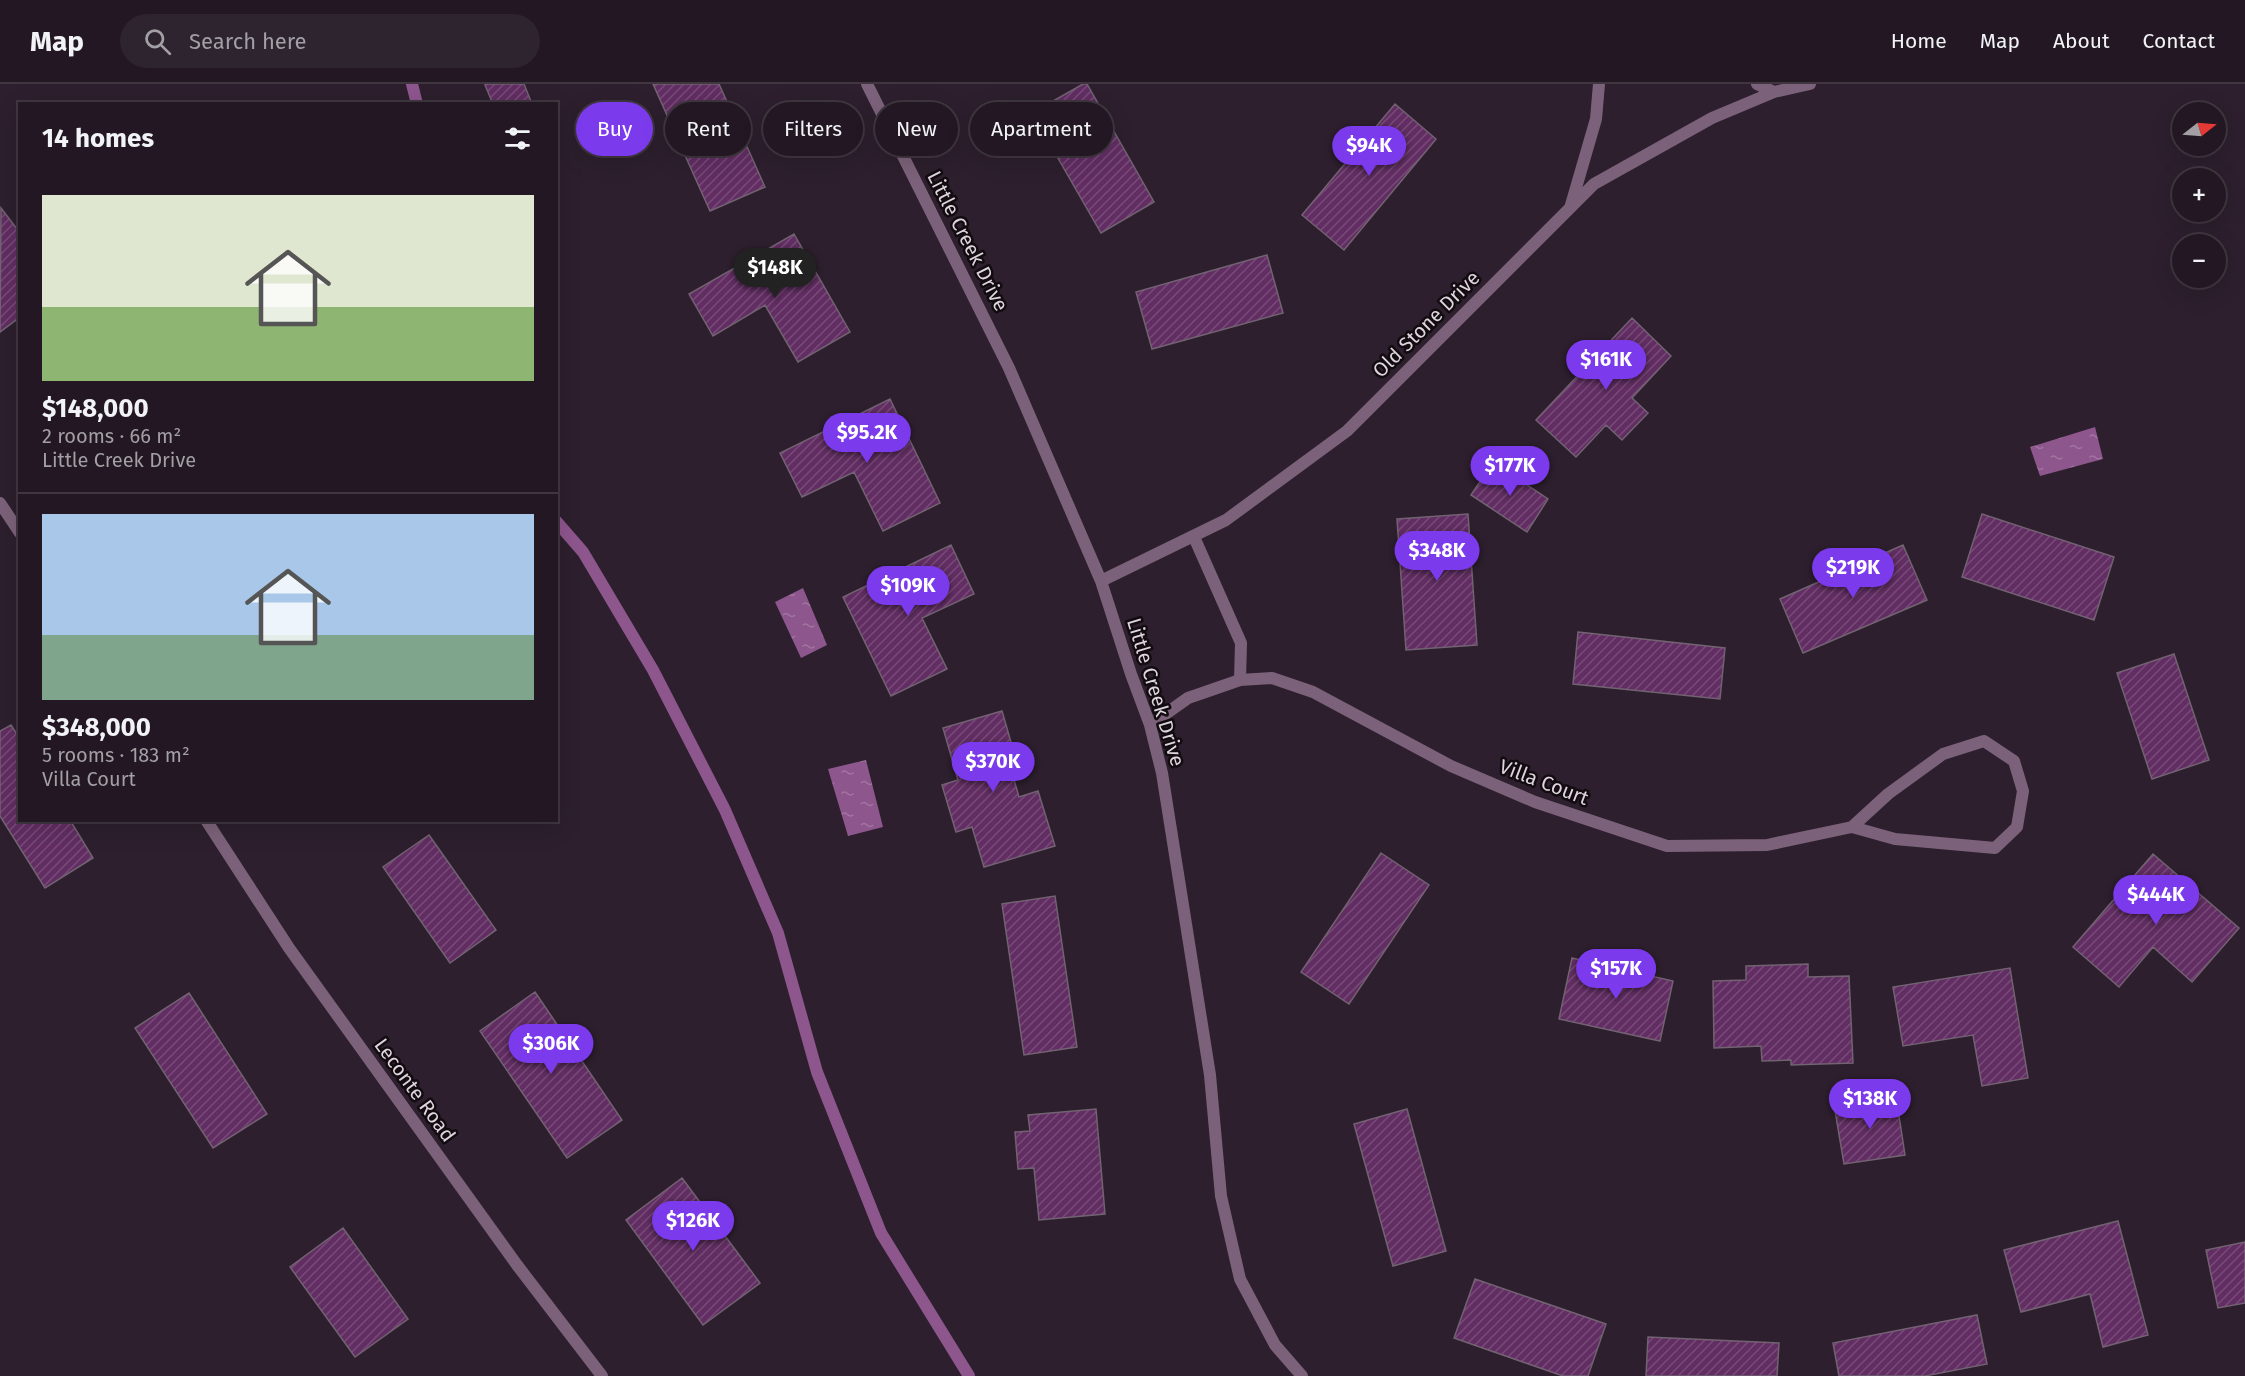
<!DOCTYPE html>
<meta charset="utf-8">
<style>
body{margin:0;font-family:"Fira Sans",sans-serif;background:#2e242f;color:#f1f3f6;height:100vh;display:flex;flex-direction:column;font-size:22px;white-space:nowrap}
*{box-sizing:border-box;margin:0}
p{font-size:20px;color:#a29fa5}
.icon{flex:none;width:33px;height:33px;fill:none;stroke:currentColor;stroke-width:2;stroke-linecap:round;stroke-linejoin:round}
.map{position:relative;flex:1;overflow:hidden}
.panel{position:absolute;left:18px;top:18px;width:540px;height:720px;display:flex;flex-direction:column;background:#221722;border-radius:0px;box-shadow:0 6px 24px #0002,0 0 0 2px #3f3640}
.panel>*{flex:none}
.banner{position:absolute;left:576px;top:18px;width:570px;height:54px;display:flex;gap:12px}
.needle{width:39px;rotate:73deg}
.buttons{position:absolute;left:2172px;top:18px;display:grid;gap:12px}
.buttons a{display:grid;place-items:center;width:54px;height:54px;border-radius:50%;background:#221722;box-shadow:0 6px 24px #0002,0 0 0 2px #3f3640;font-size:30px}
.price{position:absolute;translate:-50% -51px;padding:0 14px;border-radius:21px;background:#7c3aed;color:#fff;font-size:20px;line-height:39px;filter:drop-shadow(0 2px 3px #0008)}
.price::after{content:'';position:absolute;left:50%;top:36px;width:18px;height:14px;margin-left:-9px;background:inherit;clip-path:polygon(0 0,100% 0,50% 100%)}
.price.current{background:#222;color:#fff}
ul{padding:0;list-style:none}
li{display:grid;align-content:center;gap:12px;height:318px;padding:0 24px}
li+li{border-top:2px solid #3f3640}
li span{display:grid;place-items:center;height:186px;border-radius:0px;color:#555}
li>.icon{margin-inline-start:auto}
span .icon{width:108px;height:108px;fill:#fffc;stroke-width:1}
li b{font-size:26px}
h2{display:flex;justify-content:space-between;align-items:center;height:72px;padding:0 24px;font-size:26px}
.chip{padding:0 21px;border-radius:27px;background:#221722;box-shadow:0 6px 24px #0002,0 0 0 2px #3f3640;font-size:21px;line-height:54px}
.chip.current{background:#7c3aed;color:#fff}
header{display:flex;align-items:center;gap:36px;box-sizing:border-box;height:84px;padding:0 30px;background:#221722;border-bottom:2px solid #3f3640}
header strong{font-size:28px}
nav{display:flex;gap:33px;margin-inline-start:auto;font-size:21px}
.search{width:420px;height:54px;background:#2e242f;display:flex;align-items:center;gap:15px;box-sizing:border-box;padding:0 21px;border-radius:33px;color:#a29fa5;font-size:22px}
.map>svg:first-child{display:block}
</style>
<header>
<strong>Map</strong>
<div class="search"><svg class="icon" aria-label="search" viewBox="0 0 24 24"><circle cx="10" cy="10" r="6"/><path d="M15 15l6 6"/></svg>Search here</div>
<nav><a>Home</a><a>Map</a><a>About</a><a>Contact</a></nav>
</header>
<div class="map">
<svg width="2245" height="1292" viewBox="0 0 2245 1292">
<defs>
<pattern id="water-ripples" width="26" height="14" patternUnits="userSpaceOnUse" patternTransform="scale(1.5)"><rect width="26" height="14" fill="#8d568d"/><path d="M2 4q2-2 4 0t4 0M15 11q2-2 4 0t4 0" fill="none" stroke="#a275a2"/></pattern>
<pattern id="building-hatch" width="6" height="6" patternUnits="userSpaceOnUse" patternTransform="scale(1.5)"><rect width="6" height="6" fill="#612d62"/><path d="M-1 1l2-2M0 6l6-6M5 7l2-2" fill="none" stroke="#774b78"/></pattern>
</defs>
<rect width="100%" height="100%" fill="#2d1f2d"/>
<!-- water -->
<path fill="url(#water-ripples)" d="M2095,343l8,32 -63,17 -10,-29z
M803,504l24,57 -26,13 -26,-56z
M866,676l17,67 -35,9 -20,-67z"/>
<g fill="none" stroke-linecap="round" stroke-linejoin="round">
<!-- stream -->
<path stroke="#8d568d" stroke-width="12" d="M412,0l5,20
M556,437l27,31 70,118 72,140 53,123 39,139 64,161 88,143"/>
</g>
<!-- building -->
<path fill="url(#building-hatch)" stroke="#726272" stroke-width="1.5" d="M488,0h36l8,20h-39l-8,-19z
M653,0h66l46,103 -55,24z
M1083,0h4l67,118 -53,31 -69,-120z
M1395,20l41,35 -92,111 -42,-35z
M1,124l19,25v84l-20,15z
M794,150l56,98 -52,30 -33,-57 -52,31 -24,-42z
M1267,171l16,58 -131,36 -16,-57z
M1632,234l39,38 -39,42 16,15 -26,27 -16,-15 -30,32 -40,-37z
M890,315l50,104 -57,28 -29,-59 -52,25 -22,-44z
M1493,378l55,37 -21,33 -56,-37z
M1468,430l9,131 -71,5 -9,-131z
M1982,430l132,43 -20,63 -132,-43z
M951,461l23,49 -52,24 25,51 -56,27 -48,-99z
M1903,461l24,55 -124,53 -23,-54z
M1578,548l147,16 -5,51 -147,-15z
M2174,570l35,106 -57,19 -35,-106z
M1002,627l13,45 -7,3 11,38 19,-6 17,55 -71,21 -12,-40 -16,5 -14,-47 16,-5 -15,-52z
M11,641l9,14v81h50l23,38 -48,30 -45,-72v-85z
M429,751l67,95 -46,33 -67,-96z
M1381,769l48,32 -80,119 -48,-32z
M2153,770l86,74 -47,54 -39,-35 -34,40 -46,-40z
M1055,812l22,151 -53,8 -22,-151z
M1572,874l101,23 -13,60 -101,-22z
M1808,880v13l41,-1 4,87 -62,2v-5l-29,1 -1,-15 -47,2 -1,-67 33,-1v-14z
M2010,884l18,110 -46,8 -9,-51 -70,11 -10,-59z
M535,908l87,128 -55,38 -87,-127z
M189,909l78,121 -54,34 -78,-120z
M1896,1012l9,59 -61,9 -10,-59z
M1096,1025l9,105 -66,6 -5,-52 -16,1 -3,-37 15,-1 -2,-16z
M1407,1025l39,142 -53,15 -39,-142z
M682,1094l78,105 -57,42 -77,-105z
M2118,1137l30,114 -45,12 -13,-53 -69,18 -17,-62z
M343,1144l65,91 -53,38 -65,-90z
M2245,1158v61l-27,5 -12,-58z
M1475,1195l131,45 -18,52h-25l-109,-38z
M1977,1231l10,49 -62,12h-86l-6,-33z
M1648,1253l131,6 -2,33h-131z"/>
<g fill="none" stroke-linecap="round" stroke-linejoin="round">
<!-- street -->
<path stroke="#7b627a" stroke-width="12" d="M867,0l142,284 92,213 30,93 19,51 12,48 48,302 11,121 19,83 35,66 27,31
M1757,0l17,8
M1571,121l25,-86 3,-35
M0,419l20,30
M1194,453l47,106 -1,37
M1101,497l125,-61 121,-89 247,-247 118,-66 62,-26 36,-8
M1150,641l38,-27 52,-18 32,-2 41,14 138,74 84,36 132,44 100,-1 85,-18
M1984,657l30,20 9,30 -6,36 -22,21 -100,-9 -43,-12 36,-33 55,-40z
M206,736l83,128 228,317 85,111"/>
</g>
<g text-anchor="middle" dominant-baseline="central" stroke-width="5" stroke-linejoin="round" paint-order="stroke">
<!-- street labels -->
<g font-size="20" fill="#dfd5de" stroke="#120c11">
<text transform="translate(968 157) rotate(63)">Little Creek Drive</text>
<text transform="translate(1426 240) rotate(-45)">Old Stone Drive</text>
<text transform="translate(1156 608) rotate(73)">Little Creek Drive</text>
<text transform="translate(1544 698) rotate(21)">Villa Court</text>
<text transform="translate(415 1006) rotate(54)">Leconte Road</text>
</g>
</g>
</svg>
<div class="buttons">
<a><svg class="needle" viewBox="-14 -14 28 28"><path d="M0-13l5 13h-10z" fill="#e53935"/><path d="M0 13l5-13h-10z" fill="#a29fa5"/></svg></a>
<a>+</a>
<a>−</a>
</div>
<b class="price" style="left:1369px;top:93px">$94K</b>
<b class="price current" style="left:775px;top:215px">$148K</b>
<b class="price" style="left:1606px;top:307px">$161K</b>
<b class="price" style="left:867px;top:380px">$95.2K</b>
<b class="price" style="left:1510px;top:413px">$177K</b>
<b class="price" style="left:1437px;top:498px">$348K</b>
<b class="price" style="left:1853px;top:515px">$219K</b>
<b class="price" style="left:908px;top:533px">$109K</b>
<b class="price" style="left:993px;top:709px">$370K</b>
<b class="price" style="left:2156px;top:842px">$444K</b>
<b class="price" style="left:1616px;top:916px">$157K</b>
<b class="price" style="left:551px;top:991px">$306K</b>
<b class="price" style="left:1870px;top:1046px">$138K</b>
<b class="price" style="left:693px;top:1168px">$126K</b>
<div class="banner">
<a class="chip current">Buy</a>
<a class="chip">Rent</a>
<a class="chip">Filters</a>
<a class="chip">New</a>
<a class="chip">Apartment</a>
</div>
<section class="panel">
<h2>14 homes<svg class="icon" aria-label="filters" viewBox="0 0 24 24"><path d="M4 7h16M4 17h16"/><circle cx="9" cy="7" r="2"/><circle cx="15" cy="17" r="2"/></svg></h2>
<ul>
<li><span style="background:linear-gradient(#dfe7d0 60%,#8fb573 0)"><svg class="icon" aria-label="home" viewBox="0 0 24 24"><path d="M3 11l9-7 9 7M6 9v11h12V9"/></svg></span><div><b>$148,000</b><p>2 rooms · 66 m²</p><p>Little Creek Drive</p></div></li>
<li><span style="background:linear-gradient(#a9c7e8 65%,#7fa58c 0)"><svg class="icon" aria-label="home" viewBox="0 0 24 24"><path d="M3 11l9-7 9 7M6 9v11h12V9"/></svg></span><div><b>$348,000</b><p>5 rooms · 183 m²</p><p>Villa Court</p></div></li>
</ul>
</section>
</div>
